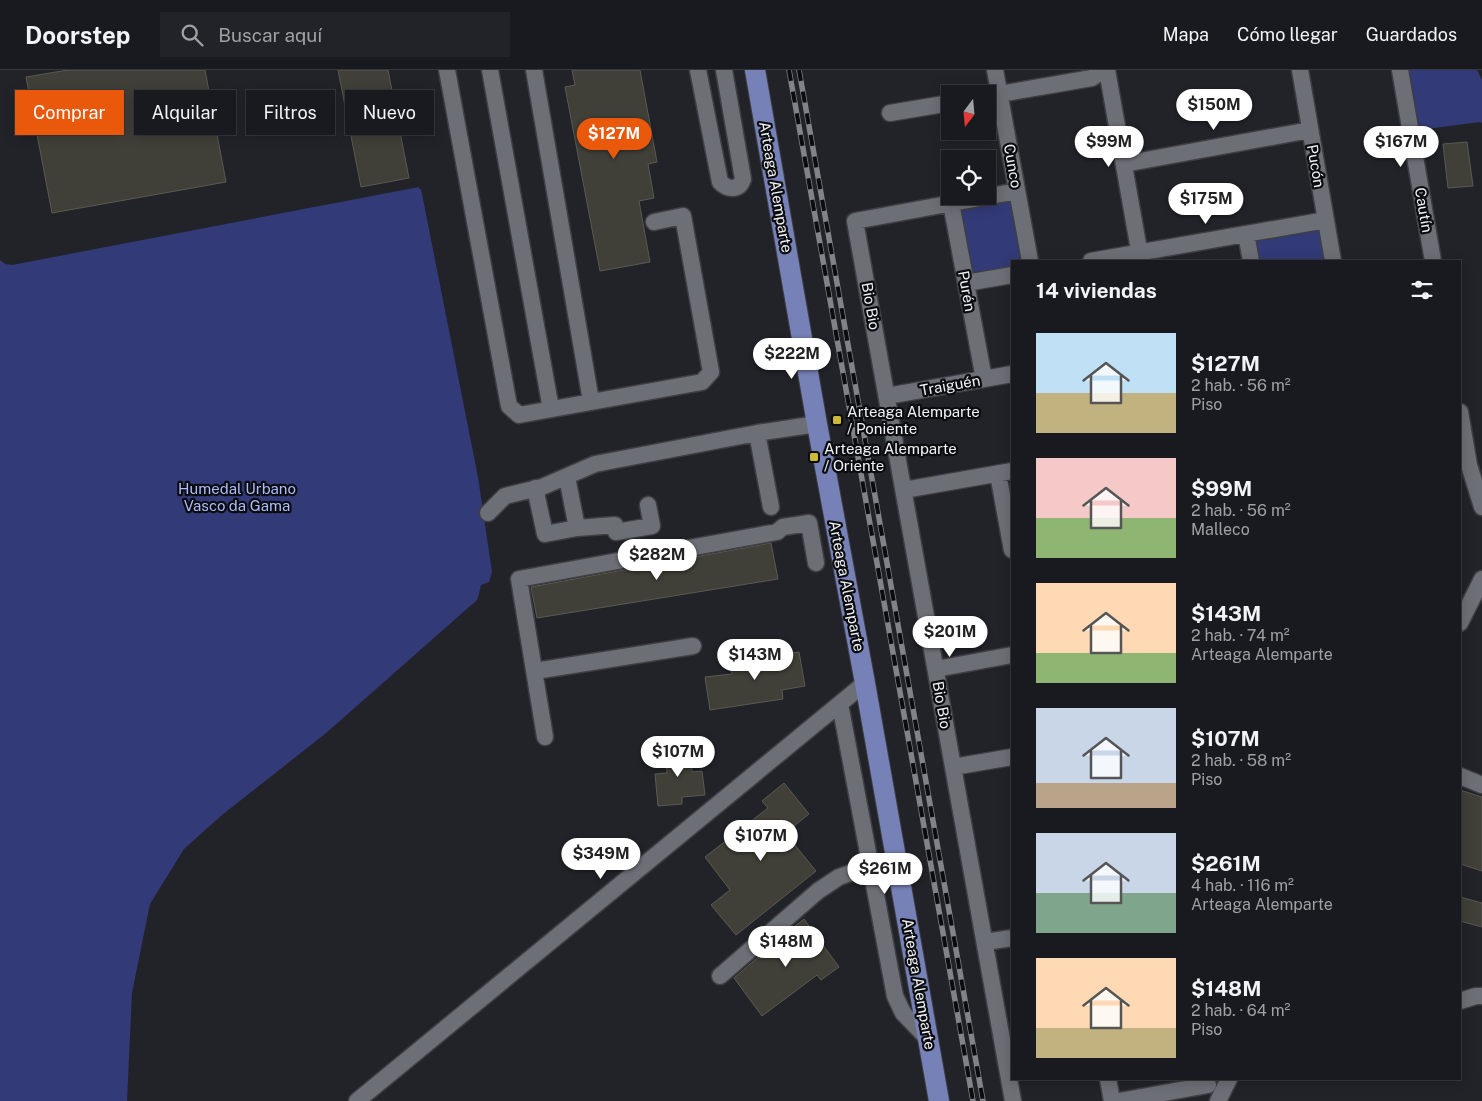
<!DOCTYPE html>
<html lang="es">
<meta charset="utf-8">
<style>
body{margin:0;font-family:"Public Sans",sans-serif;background:#222328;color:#f1f3f6;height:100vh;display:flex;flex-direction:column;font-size:19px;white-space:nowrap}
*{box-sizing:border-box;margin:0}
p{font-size:16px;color:#9fa1a4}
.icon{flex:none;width:28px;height:28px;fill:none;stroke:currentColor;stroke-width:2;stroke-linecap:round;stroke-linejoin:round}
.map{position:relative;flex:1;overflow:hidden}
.side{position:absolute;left:1011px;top:190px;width:450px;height:820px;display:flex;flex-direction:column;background:#191a1f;border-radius:0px;box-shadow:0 2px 12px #0003,0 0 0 1px #37383d}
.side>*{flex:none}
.top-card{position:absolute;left:15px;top:20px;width:475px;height:45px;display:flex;gap:10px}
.needle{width:32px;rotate:196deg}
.tools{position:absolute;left:941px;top:15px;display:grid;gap:10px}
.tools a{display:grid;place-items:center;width:55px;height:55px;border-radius:0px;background:#191a1f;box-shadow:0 2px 12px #0003,0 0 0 1px #37383d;font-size:25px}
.price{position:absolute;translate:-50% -42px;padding:0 11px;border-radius:18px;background:#fff;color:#222;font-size:16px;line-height:32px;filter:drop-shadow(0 1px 2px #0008)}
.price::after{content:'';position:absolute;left:50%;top:30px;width:15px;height:11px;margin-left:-8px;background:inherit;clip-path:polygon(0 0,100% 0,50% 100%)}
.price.selected{background:#ea580c;color:#fff}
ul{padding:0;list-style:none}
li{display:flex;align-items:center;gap:15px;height:125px;padding:0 25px}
li span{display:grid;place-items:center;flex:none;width:140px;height:100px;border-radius:0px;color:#555}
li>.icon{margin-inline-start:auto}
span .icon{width:60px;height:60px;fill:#fffc;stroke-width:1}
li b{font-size:21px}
h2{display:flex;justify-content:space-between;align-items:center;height:60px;padding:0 25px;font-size:21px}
.pill{padding:0 18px;border-radius:0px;background:#191a1f;box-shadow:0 2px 12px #0003,0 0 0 1px #37383d;font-size:18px;line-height:45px}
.pill.selected{background:#ea580c;color:#fff}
header{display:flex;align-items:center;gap:30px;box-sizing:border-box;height:70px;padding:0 25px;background:#191a1f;border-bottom:1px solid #37383d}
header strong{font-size:24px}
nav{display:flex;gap:28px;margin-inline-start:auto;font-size:18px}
.search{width:350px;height:45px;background:#222328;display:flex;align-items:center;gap:12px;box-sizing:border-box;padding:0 18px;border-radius:0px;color:#9fa1a4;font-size:19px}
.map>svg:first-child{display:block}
</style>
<header>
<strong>Doorstep</strong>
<div class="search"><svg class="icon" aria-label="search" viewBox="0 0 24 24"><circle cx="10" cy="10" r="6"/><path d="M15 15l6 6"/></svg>Buscar aquí</div>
<nav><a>Mapa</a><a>Cómo llegar</a><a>Guardados</a></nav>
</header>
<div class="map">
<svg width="1482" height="1031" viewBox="0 0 1482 1031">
<rect width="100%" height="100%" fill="#212329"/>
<!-- green -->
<path fill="#323a77" d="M1407,0h70l5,10v43l-2,-1 -61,8z
M419,117v2h2l57,288 14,95 -3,10 -8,3 -2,9 -2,6 -152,134 -103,81 -38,34 -34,55 -18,89 -5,108h-127v-841l5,4 7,1z
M1016,127l12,64h-16v9l-40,7 -12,-69z
M1323,158l5,33h-71l-4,-21z"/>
<!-- building -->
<path fill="#403f38" stroke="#5b5a52" d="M68,0h137l21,112 -174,31 -26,-136z
M338,0h50l21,108 -48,9z
M572,0h68l17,92 -9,2 6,34 -15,3 11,61 -50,9 -35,-184 10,-2z
M1467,72l6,44 -25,2 -5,-44z
M771,473l7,36 -241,39 -6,-31z
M799,582l6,34 -23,4 1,9 -73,11 -5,-33 27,-3 -1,-12z
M690,675l2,27 10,-1 3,24 -23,2v7l-24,2 -3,-32 12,-1 -2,-26z
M784,713l25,31 -24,19 31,38 -80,64 -25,-30 19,-15 -25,-33 63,-49 -6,-7z
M1460,720l22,7v74l-22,-7z
M1460,827l22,6v24l-22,-6z
M804,849l35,48 -18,13 -4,-5 -55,41 -28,-38 46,-40z"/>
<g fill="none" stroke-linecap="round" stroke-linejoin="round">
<defs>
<path id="minor" d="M447,0l62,336 10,9 183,-33 9,-10 -28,-156 -29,6
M490,0l61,339
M534,0l57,331
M698,0l22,112c8,8 19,9 23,-3l-19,-109
M995,0l35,191
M1107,0l34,191
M1300,0l33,191
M1400,0l33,191
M988,26l104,-18 10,-8
M890,43l60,-10
M1124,94l186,-34
M951,133l33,176
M1246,164l5,27
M1091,191l235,-41
M966,213l46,-8
M887,326l125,-22
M1460,342l9,53 13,42
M757,363l14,74
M998,404l14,76
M535,418l10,46 32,-6 -10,-51
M904,420l108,-19
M488,443l17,-17 37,-9 53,-23 162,-31 60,-9
M577,458l38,-3 1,7 36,-6 -4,-21
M1460,553l22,-44
M936,599l76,-14
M535,601l158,-25
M840,634l55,292 8,17 25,26
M545,667l-26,-158 258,-47 6,-5 26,-4 7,40
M953,697l59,-10
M1460,706l22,9
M985,872l27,-4
M720,906l98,-85 21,-14 32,-11 26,-5
M1460,931l16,-5h6
M1108,1009l4,22
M357,1031l508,-418
M1013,1031l-158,-880 162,-30
M1119,1031l89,-16
M1218,1031l11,-22"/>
<path id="major" d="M755,0l62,354 48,259 74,418"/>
</defs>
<!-- minor casing -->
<use href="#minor" stroke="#3e3f43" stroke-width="19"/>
<!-- major casing -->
<use href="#major" stroke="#3e3f43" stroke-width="22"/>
<!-- minor -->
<use href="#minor" stroke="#6d6f76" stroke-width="16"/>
<!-- major -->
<use href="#major" stroke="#7681b7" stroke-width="20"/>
<defs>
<path id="rail" d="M789,0l184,1031
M799,0l184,1031"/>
</defs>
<!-- rail casing -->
<use href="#rail" stroke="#818388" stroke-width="5.5"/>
<!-- rail -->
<use href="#rail" stroke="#0b0c0f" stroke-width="4" stroke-dasharray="11" stroke-linecap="butt"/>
</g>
<!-- markers -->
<g fill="#ccb938" stroke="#0b0c0f" stroke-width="2">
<rect x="832" y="345" width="10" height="10" rx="2.5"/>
<rect x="809" y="382" width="10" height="10" rx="2.5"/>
</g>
<g text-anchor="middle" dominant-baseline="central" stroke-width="4.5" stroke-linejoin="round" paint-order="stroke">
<!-- street labels -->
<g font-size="15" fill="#f1f2f6" stroke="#0b0c0f">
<text transform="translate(1013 96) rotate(80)">Cunco</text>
<text transform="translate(1316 96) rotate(80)">Pucón</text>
<text transform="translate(776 117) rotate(80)">Arteaga Alemparte</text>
<text transform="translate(1424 140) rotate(80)">Cautín</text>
<text transform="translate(967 221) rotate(80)">Purén</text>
<text transform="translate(871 236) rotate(80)">Bio Bio</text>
<text transform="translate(950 315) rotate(-10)">Traiguén</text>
<text transform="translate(847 516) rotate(79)">Arteaga Alemparte</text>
<text transform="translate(942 635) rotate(80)">Bio Bio</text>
<text transform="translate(919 914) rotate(80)">Arteaga Alemparte</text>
</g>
<!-- poi labels -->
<g font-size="15" fill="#f1f2f6" stroke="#0b0c0f" text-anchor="start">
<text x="847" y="341">Arteaga Alemparte<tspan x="847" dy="17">/ Poniente</tspan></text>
<text x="824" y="378">Arteaga Alemparte<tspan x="824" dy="17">/ Oriente</tspan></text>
</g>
<!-- park labels -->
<g font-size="15" fill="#adbcff" stroke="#0b0c0f">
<text x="237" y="418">Humedal Urbano<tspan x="237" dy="17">Vasco da Gama</tspan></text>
</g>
</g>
</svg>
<div class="tools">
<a><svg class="needle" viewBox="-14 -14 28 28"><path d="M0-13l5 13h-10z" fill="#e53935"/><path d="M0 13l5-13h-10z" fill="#9fa1a4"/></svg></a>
<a><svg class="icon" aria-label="locate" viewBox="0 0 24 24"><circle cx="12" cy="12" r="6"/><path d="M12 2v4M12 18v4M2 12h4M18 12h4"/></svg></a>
</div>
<b class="price" style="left:1214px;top:61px">$150M</b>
<b class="price selected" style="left:614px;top:90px">$127M</b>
<b class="price" style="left:1109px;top:98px">$99M</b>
<b class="price" style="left:1401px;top:98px">$167M</b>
<b class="price" style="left:1206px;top:155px">$175M</b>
<b class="price" style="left:792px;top:310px">$222M</b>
<b class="price" style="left:657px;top:511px">$282M</b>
<b class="price" style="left:950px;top:588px">$201M</b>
<b class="price" style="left:755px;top:611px">$143M</b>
<b class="price" style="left:678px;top:708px">$107M</b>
<b class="price" style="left:761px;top:792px">$107M</b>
<b class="price" style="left:601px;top:810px">$349M</b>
<b class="price" style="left:885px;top:825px">$261M</b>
<b class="price" style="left:786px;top:898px">$148M</b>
<div class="top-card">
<a class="pill selected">Comprar</a>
<a class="pill">Alquilar</a>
<a class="pill">Filtros</a>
<a class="pill">Nuevo</a>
</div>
<section class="side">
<h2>14 viviendas<svg class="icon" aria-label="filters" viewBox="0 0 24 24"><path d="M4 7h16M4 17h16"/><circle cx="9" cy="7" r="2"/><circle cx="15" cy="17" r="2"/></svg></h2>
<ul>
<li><span style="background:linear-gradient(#bfe0f5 60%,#c2b280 0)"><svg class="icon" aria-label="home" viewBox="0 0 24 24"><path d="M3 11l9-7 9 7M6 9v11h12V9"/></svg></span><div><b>$127M</b><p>2 hab. · 56 m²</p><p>Piso</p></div></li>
<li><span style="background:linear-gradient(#f6c9c9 60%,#8fb573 0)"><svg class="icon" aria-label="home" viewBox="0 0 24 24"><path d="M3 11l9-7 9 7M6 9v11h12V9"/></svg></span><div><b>$99M</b><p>2 hab. · 56 m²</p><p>Malleco</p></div></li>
<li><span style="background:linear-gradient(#ffd9b3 70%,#8fb573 0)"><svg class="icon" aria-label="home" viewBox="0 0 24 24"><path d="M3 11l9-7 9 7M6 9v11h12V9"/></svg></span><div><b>$143M</b><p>2 hab. · 74 m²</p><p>Arteaga Alemparte</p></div></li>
<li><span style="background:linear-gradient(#c9d6e8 75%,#b9a48a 0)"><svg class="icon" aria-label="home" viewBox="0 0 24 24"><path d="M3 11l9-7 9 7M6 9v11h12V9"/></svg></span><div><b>$107M</b><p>2 hab. · 58 m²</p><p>Piso</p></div></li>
<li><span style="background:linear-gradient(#c9d6e8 60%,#7fa58c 0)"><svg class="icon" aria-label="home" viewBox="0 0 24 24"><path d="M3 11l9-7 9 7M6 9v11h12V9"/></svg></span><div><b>$261M</b><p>4 hab. · 116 m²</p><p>Arteaga Alemparte</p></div></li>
<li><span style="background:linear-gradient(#ffd9b3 70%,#c2b280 0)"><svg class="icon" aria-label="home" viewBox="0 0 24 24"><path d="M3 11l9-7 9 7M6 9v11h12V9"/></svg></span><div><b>$148M</b><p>2 hab. · 64 m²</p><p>Piso</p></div></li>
</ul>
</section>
</div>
